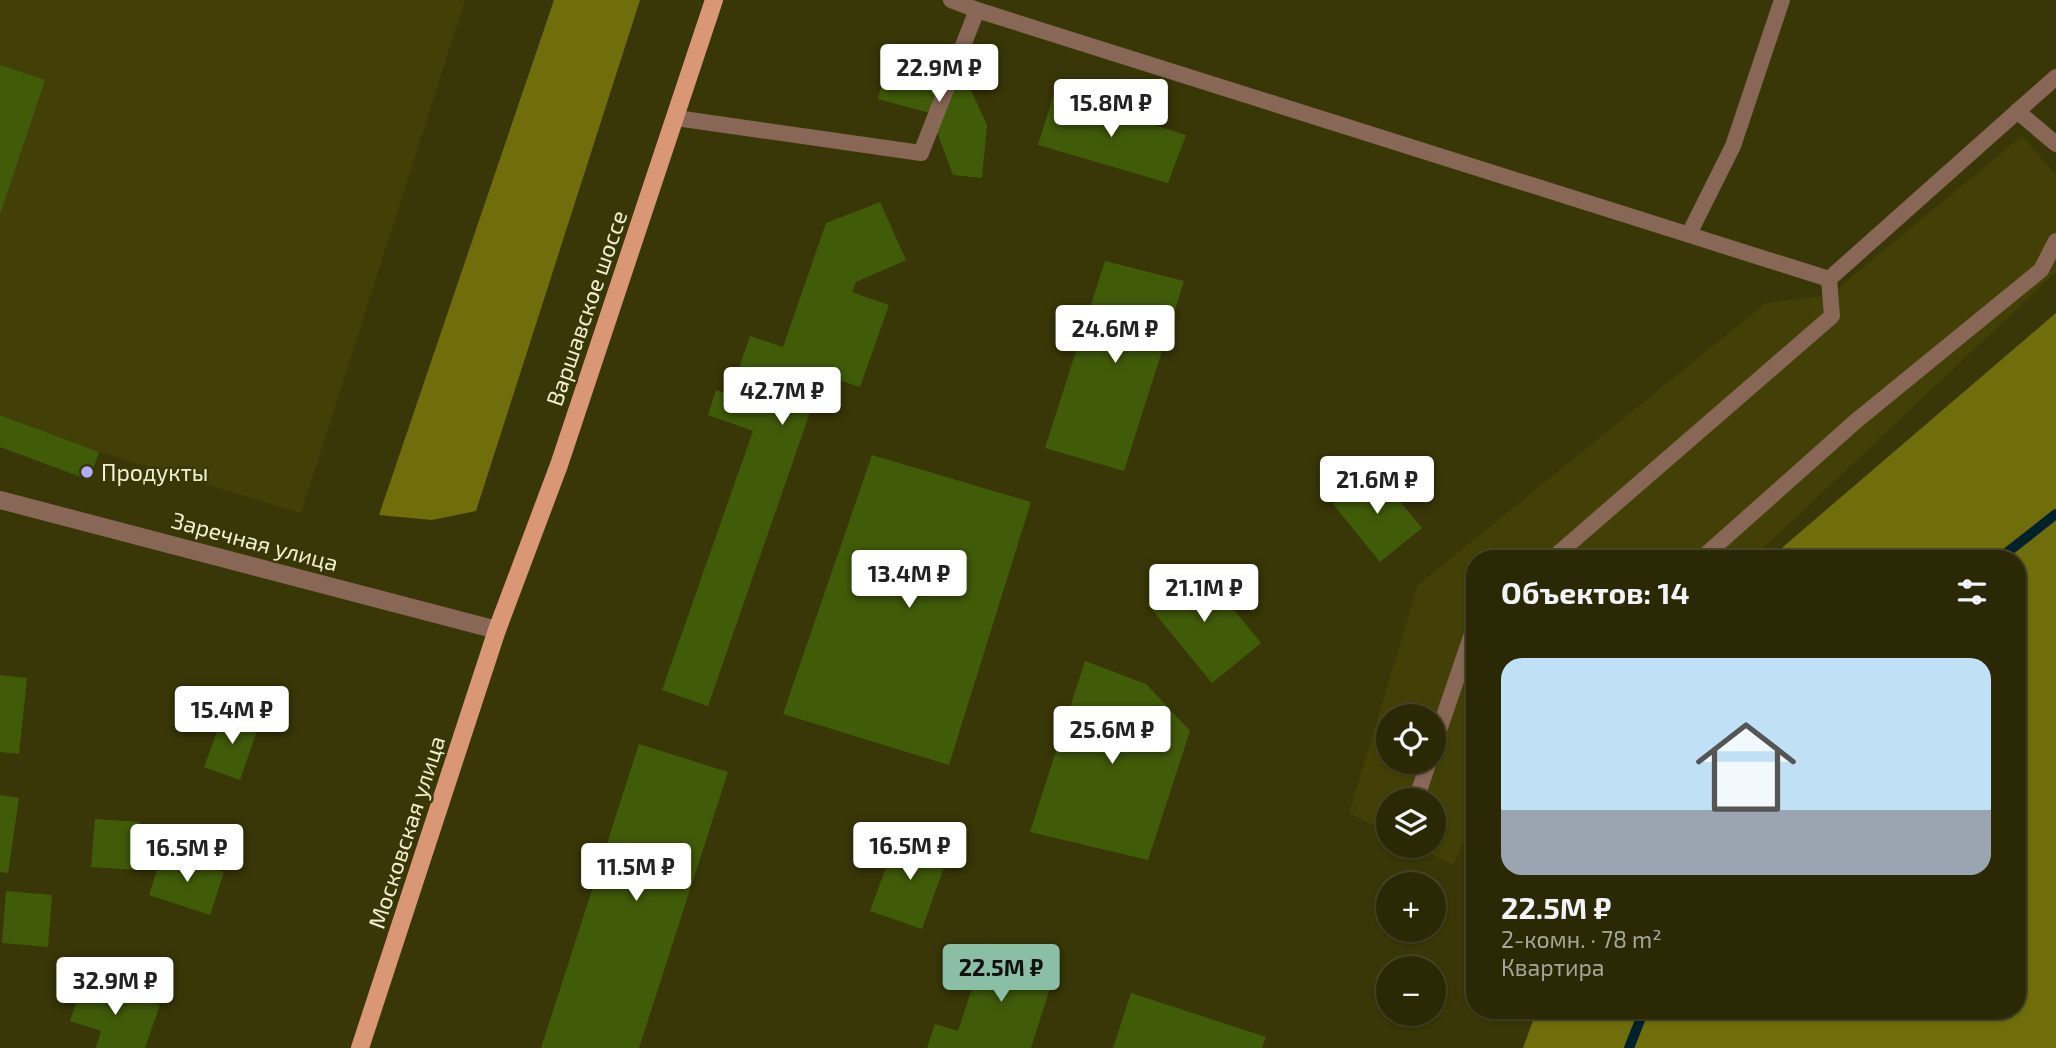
<!DOCTYPE html>
<html lang="ru">
<meta charset="utf-8">
<style>
body{margin:0;font-family:"Exo 2",sans-serif;background:#33310f;color:#f1f3f6;height:100vh;display:flex;flex-direction:column;font-size:26px;white-space:nowrap}
*{box-sizing:border-box;margin:0}
p{font-size:23px;color:#a6a69a}
.icon{flex:none;width:38px;height:38px;fill:none;stroke:currentColor;stroke-width:2;stroke-linecap:round;stroke-linejoin:round}
.map{position:relative;flex:1;overflow:hidden}
.drawer{position:absolute;left:1466px;top:550px;width:560px;height:469px;display:flex;flex-direction:column;background:#2b2905;border-radius:28px;box-shadow:0 2px 5px #0004,0 0 0 2px #474527}
.drawer>*{flex:none}
.tools{position:absolute;left:1376px;top:704px;display:grid;gap:14px}
.tools a{display:grid;place-items:center;width:70px;height:70px;border-radius:50%;background:#2b2905;box-shadow:0 2px 5px #0004,0 0 0 2px #474527;font-size:35px}
.price{position:absolute;translate:-50% -60px;padding:0 16px;border-radius:7px;background:#fff;color:#222;font-size:23px;line-height:46px;filter:drop-shadow(0 2px 4px #0008)}
.price::after{content:'';position:absolute;left:50%;top:42px;width:21px;height:16px;margin-left:-10px;background:inherit;clip-path:polygon(0 0,100% 0,50% 100%)}
.price.active{background:#8abfa5;color:#111}
ul{padding:0;list-style:none}
li{display:grid;align-content:center;gap:14px;height:371px;padding:0 35px}
li span{display:grid;place-items:center;height:217px;border-radius:21px;color:#555}
li>.icon{margin-inline-start:auto}
span .icon{width:126px;height:126px;fill:#fffc;stroke-width:1}
li b{font-size:30px}
h2{display:flex;justify-content:space-between;align-items:center;height:84px;padding:0 35px;font-size:30px}
.map>svg:first-child{display:block}
</style>
<div class="map">
<svg width="2056" height="1048" viewBox="0 0 2056 1048">
<rect width="100%" height="100%" fill="#393707"/>
<!-- built -->
<path fill="#424007" fill-rule="evenodd" d="M0,0h465l-164,513 -202,-61 -99,-37z
M2022,136l34,39v97l-303,286h-278v258l-22,49 -40,-20h20v-45h-45v33l-39,-20 69,-228 348,-282 64,-8zM1388,716h45v45h-45z"/>
<!-- forest -->
<path fill="#706d0b" d="M554,0h86l-164,511 -44,9 -53,-5z
M2056,313v735h-533l14,-38h481v-452h-248z"/>
<g fill="none" stroke-linecap="round" stroke-linejoin="round">
<!-- stream -->
<path stroke="#01212d" stroke-width="10" d="M2000,558l56,-44
M1629,1048l15,-38"/>
</g>
<!-- building -->
<path fill="#415c09" d="M892,44l65,16 30,65 -5,53 -29,-3 -23,-62 -52,-14z
M0,65l45,15 -45,134z
M1054,94l132,41 -18,48 -130,-38z
M880,202l26,58 -50,22 -4,10 37,13 -29,82 -37,-12 -115,331 -46,-16 91,-259 -45,-16 8,-25 14,5 20,-59 33,11 43,-124z
M1105,261l79,20 -60,190 -79,-23z
M0,415l99,37 -10,28 -89,-33z
M872,455l159,47 -82,263 -166,-51z
M1374,470l48,58 -42,34 -47,-58z
M1197,564l64,79 -49,40 -64,-78z
M1085,661l61,23 44,47 -42,129 -118,-28z
M0,675l27,3 -8,76 -19,-2z
M224,713l35,12 -19,55 -36,-13z
M639,744l89,28 -89,276h-98z
M0,795l19,3 -11,75 -8,-1z
M95,819l45,3 -3,48 -46,-3z
M898,835l51,18 -27,76 -52,-18z
M163,852l61,20 -14,43 -61,-20z
M6,891l46,4 -4,52 -46,-4z
M987,943l70,23 -26,82h-104l8,-24 23,7z
M83,983l77,22 -15,43h-49l5,-17 -31,-10z
M1131,993l135,44 -4,11h-149z"/>
<g fill="none" stroke-linecap="round" stroke-linejoin="round">
<!-- service -->
<path stroke="#886757" stroke-width="16" d="M977,10l852,269
M2017,111l39,33
M676,118l245,35 56,-143 -26,-10
M1689,234l44,-88 49,-146
M1553,558l279,-242 -3,-37 227,-202
M1702,558l154,-137 185,-151 15,-29
M1433,748l42,-123
M1416,800l13,-39"/>
<!-- minor -->
<path stroke="#886757" stroke-width="18" d="M0,500l497,130"/>
<!-- primary -->
<path stroke="#d99776" stroke-width="18" d="M360,1048l137,-418 62,-165 155,-465"/>
</g>
<!-- markers -->
<circle fill="#b3adf9" stroke="#393707" stroke-width="2.5" cx="87" cy="472" r="7"/>
<g text-anchor="middle" dominant-baseline="central" stroke-width="5" stroke-linejoin="round" paint-order="stroke">
<!-- street labels -->
<g font-size="23" fill="#f1f1d2" stroke="#393707">
<text transform="translate(586 308) rotate(-71)">Варшавское шоссе</text>
<text transform="translate(255 541) rotate(15)">Заречная улица</text>
<text transform="translate(406 832) rotate(-72)">Московская улица</text>
</g>
<!-- poi labels -->
<g font-size="23" fill="#f1f1d2" stroke="#393707" text-anchor="start">
<text x="101" y="472">Продукты</text>
</g>
</g>
</svg>
<div class="tools">
<a><svg class="icon" aria-label="locate" viewBox="0 0 24 24"><circle cx="12" cy="12" r="6"/><path d="M12 2v4M12 18v4M2 12h4M18 12h4"/></svg></a>
<a><svg class="icon" aria-label="layers" viewBox="0 0 24 24"><path d="M12 4l9 5-9 5-9-5zM3 14l9 5 9-5"/></svg></a>
<a>+</a>
<a>−</a>
</div>
<b class="price" style="left:939px;top:104px">22.9M ₽</b>
<b class="price" style="left:1111px;top:139px">15.8M ₽</b>
<b class="price" style="left:1115px;top:365px">24.6M ₽</b>
<b class="price" style="left:782px;top:427px">42.7M ₽</b>
<b class="price" style="left:1377px;top:516px">21.6M ₽</b>
<b class="price" style="left:909px;top:610px">13.4M ₽</b>
<b class="price" style="left:1204px;top:624px">21.1M ₽</b>
<b class="price" style="left:232px;top:746px">15.4M ₽</b>
<b class="price" style="left:1112px;top:766px">25.6M ₽</b>
<b class="price" style="left:910px;top:882px">16.5M ₽</b>
<b class="price" style="left:187px;top:884px">16.5M ₽</b>
<b class="price" style="left:636px;top:903px">11.5M ₽</b>
<b class="price active" style="left:1001px;top:1004px">22.5M ₽</b>
<b class="price" style="left:115px;top:1017px">32.9M ₽</b>
<section class="drawer">
<h2>Объектов: 14<svg class="icon" aria-label="filters" viewBox="0 0 24 24"><path d="M4 7h16M4 17h16"/><circle cx="9" cy="7" r="2"/><circle cx="15" cy="17" r="2"/></svg></h2>
<ul>
<li><span style="background:linear-gradient(#bfe0f5 70%,#9aa5b1 0)"><svg class="icon" aria-label="home" viewBox="0 0 24 24"><path d="M3 11l9-7 9 7M6 9v11h12V9"/></svg></span><div><b>22.5M ₽</b><p>2-комн. · 78 m²</p><p>Квартира</p></div></li>
</ul>
</section>
</div>
